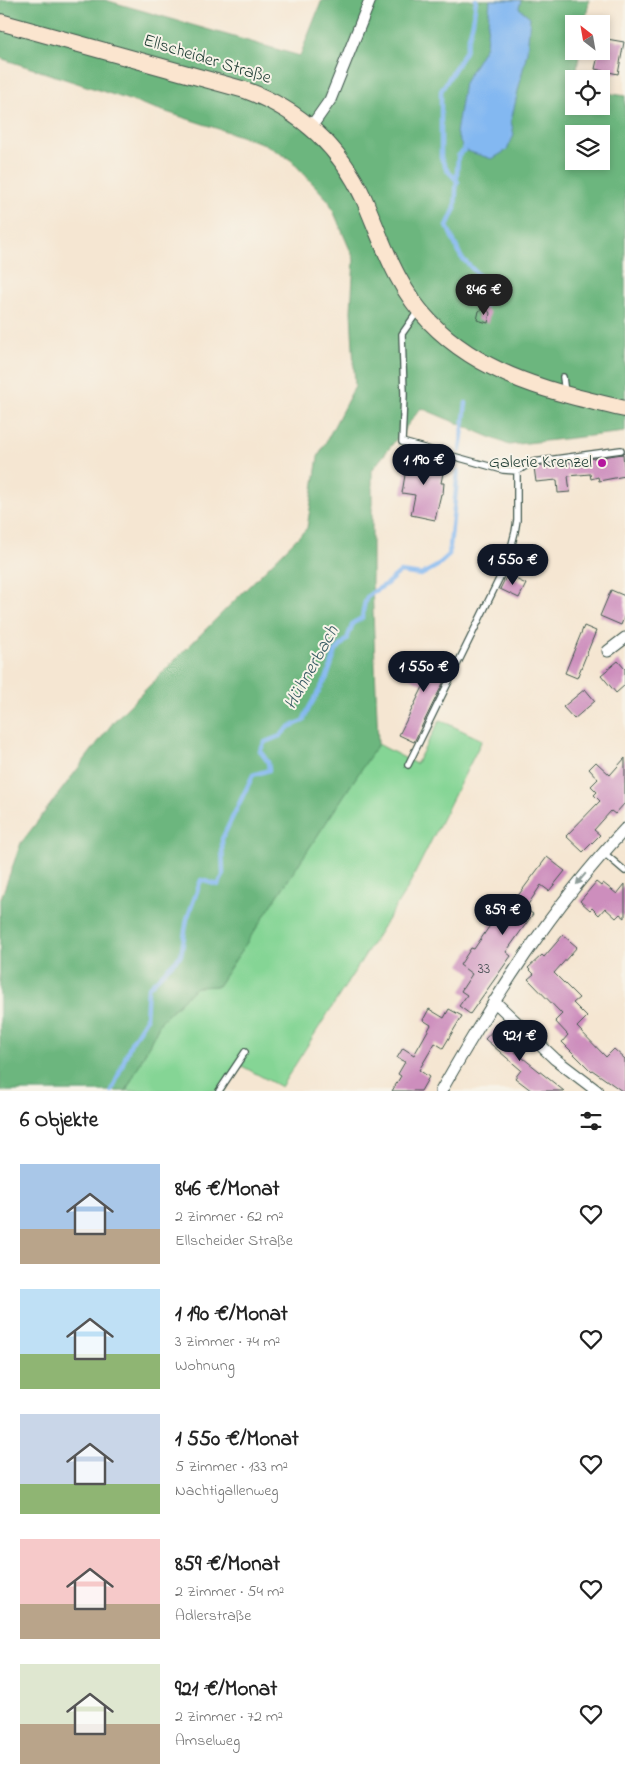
<!DOCTYPE html>
<html lang="de">
<meta charset="utf-8">
<style>
body{margin:0;font-family:"Indie Flower",sans-serif;background:#f6f6f6;color:#222;height:100vh;display:flex;flex-direction:column;font-size:19px;white-space:nowrap}
*{box-sizing:border-box;margin:0}
p{font-size:16px;color:#767676}
.icon{flex:none;width:28px;height:28px;fill:none;stroke:currentColor;stroke-width:2;stroke-linecap:round;stroke-linejoin:round}
.map{position:relative;height:1091px;overflow:hidden}
.drawer{display:flex;flex-direction:column;background:#fff;flex:1}
.drawer>*{flex:none}
.needle{width:32px;rotate:329deg}
.controls{position:absolute;left:565px;top:15px;display:grid;gap:10px}
.controls a{display:grid;place-items:center;width:45px;height:45px;border-radius:0px;background:#fff;box-shadow:0 2px 8px #0003;font-size:25px}
.price{position:absolute;translate:-50% -42px;padding:0 11px;border-radius:18px;background:#111827;color:#fff;font-size:16px;line-height:32px;filter:drop-shadow(0 1px 2px #0008)}
.price::after{content:'';position:absolute;left:50%;top:30px;width:15px;height:11px;margin-left:-8px;background:inherit;clip-path:polygon(0 0,100% 0,50% 100%)}
.price.on{background:#222;color:#fff}
ul{padding:0;list-style:none}
li{display:flex;align-items:center;gap:15px;height:125px;padding:0 20px}
li span{display:grid;place-items:center;flex:none;width:140px;height:100px;border-radius:0px;color:#555}
li>.icon{margin-inline-start:auto}
span .icon{width:60px;height:60px;fill:#fffc;stroke-width:1}
li b{font-size:21px}
h2{display:flex;justify-content:space-between;align-items:center;height:60px;padding:0 20px;font-size:21px}
.map>svg:first-child{display:block}
</style>
<div class="map">
<svg width="625" height="1091" viewBox="0 0 625 1091">
<rect width="100%" height="100%" fill="#f7f3e8"/>
<filter id="ink" filterUnits="userSpaceOnUse"><feTurbulence type="fractalNoise" baseFrequency=".02" numOctaves="2"/><feDisplacementMap in="SourceGraphic" scale="10" xChannelSelector="R" yChannelSelector="G"/><feConvolveMatrix kernelMatrix="1 2 1 2 8 2 1 2 1" color-interpolation-filters="sRGB"/></filter>
<filter id="wash" filterUnits="userSpaceOnUse"><feTurbulence type="fractalNoise" baseFrequency=".0096" numOctaves="4" result="noise"/><feDisplacementMap in="SourceGraphic" scale="20" xChannelSelector="R" yChannelSelector="G"/><feGaussianBlur stdDeviation="1.12" result="paint"/><feColorMatrix in="noise" values="0 0 0 0 0 0 0 0 0 0 0 0 0 0 0 0 0 1.4 0 .05"/><feComposite in="paint" operator="in"/></filter>
<g filter="url(#wash)">
<rect width="100%" height="100%" fill="#f5e6d2"/>
<!-- green -->
<path fill="#85d595" stroke="#528964" d="M440,720l42,20 -75,149 -126,198 -41,-22 -15,26h-99l35,-70 35,-34 22,-1 160,-242 38,20z"/>
<!-- forest -->
<path fill="#6cb67e" stroke="#467a59" fill-rule="evenodd" d="M0,0h105l195,56 22,-56h267l-4,24h-11v27h6l-5,28h-1v27h27v-14l24,4v336l-116,13 -88,-37 -49,62v113l6,161 -160,242 -22,1 -35,34 -35,70h-126v-190l21,-58 94,-123 192,-192 11,-71 37,-71 -4,-75 3,-52 -25,-58 -38,-41 -26,-16 -265,-86zM574,134h27v27h-27z"/>
<!-- water -->
<path fill="#83b8f1" stroke="#517a92" d="M490,0h31l-2,8 11,9 -3,35 -16,69 3,14 -7,15 -15,9 -28,-9 -8,-17 8,-50 22,-37z"/>
<g fill="none" stroke-linecap="round" stroke-linejoin="round">
<!-- stream -->
<path stroke="#83b8f1" stroke-width="4.5" d="M465,145l-1,5 -6,6 -3,52 -8,18 14,31 30,31 -6,18
M458,182l-11,-12 -6,-12v-67l24,-39 8,-30 3,-22
M460,451l6,-48
M112,1091l19,-48 15,-24 2,-31 33,-33 6,-36 14,-39 17,5 5,-9 -1,-37 31,-64 16,-5 -1,-8 -8,-11 5,-9 15,-6 9,-9 14,-6 6,-13 18,-31 9,-26 11,-12 6,-16 9,-5c4,-26 3,-21 23,-33 5,-4 10,-9 15,-13l21,3 16,-9 12,-11 9,-84"/>
</g>
<g id="blocks">
<!-- building -->
<path fill="#cd8ebd" d="M601,38l23,4 -6,32 -23,-5 4,-18h2z
M483,308l4,1 3,4 -2,10 -11,-3 2,-9z
M623,454l2,22 -26,5 -1,-4 -7,2 -1,-5 -22,2 2,16 -12,1 -1,-13 -21,2 -2,-15 53,-6v-2z
M408,457l37,6 -4,20h3l-1,11h-2l-6,26 -24,-5 4,-20 -13,-2z
M507,575l19,9 -7,14 -19,-9z
M611,590l14,6v19l-4,10 -21,-9z
M584,626l12,5 -19,47 -12,-5z
M432,651l12,5 -5,11 10,4 -35,71 -15,-7 25,-50 -24,-12 5,-9 10,5 3,-6 7,4z
M618,661l7,8v16l-9,8 -15,-18z
M585,689l10,12 -21,18 -11,-12z
M625,758v45l-10,11 -4,-3 -17,19 6,5 -17,17 -17,-16 34,-35 -6,-6 3,-3 -6,-6 7,-7 -9,-10 7,-7 14,13z
M547,857l18,14 -16,20 -8,-6 -16,24 8,5 -27,38 5,4 -41,58 -11,-8 8,-11 -6,-4 11,-17 -12,-9 11,-17 3,1 19,-28 -4,-3 16,-22 9,5z
M596,882l5,4 2,-3 14,11 8,-10v34l-5,-4 -4,4 -11,-10 -6,7 -7,-7 -2,2 -10,-9z
M563,935l14,12 -23,26 25,25 -6,5 14,14 -10,10 29,30 8,-8 11,10v32h-3l-30,-21 -1,1 -29,-29 6,-7 -13,-14 7,-7 -34,-35 6,-5 -6,-6 14,-13 2,2z
M429,1009l15,9 5,-9 13,7 -19,32 -8,-5 -16,27 10,7 -8,14h-29l9,-15 -3,-2 7,-12 -8,-4 6,-10 11,7 17,-30 -8,-5z
M497,1026h4l18,17 -6,7 51,41h-32l-17,-13 6,-8 -36,-31z"/>
</g>
</g>
<g filter="url(#ink)">
<use href="#blocks" fill-opacity="0" stroke="#3f564c" stroke-width="1"/>
<g fill="none" stroke-linecap="round" stroke-linejoin="round">
<defs>
<path id="lane" d="M418,311l-16,23 2,60 -2,48 101,28 14,1 16,-9 88,-12
M563,377l2,16
M408,765l92,-188 9,-21 6,-24 2,-12v-49
M604,853l21,18
M219,1091l26,-39"/>
<path id="street" d="M311,127l19,-27 40,-100
M608,651l17,-13
M494,1001l61,58 42,32
M441,1091c53,-93 110,-183 184,-262"/>
<path id="secondary" d="M0,22l245,68c55,20 94,55 119,109 19,44 32,88 66,123 52,54 125,71 195,87"/>
</defs>
<!-- lane casing -->
<use href="#lane" stroke="#3f564c" stroke-width="8"/>
<!-- street casing -->
<use href="#street" stroke="#3f564c" stroke-width="13"/>
<!-- secondary casing -->
<use href="#secondary" stroke="#3f564c" stroke-width="18"/>
<!-- lane -->
<use href="#lane" stroke="#fff" stroke-width="5.5"/>
<!-- street -->
<use href="#street" stroke="#fff" stroke-width="11"/>
<!-- secondary -->
<use href="#secondary" stroke="#fbe5cf" stroke-width="16"/>
</g>
<!-- one-way arrows -->
<defs><path id="oneway-solid" d="M-6-.8H1V-3.2L6.5 0L1 3.2V.8H-6Z" transform="scale(1.25)"/></defs>
<use fill="#8f9e9a" href="#oneway-solid" transform="translate(581 879) rotate(130)"/>
</g>
<!-- markers -->
<circle fill="#b5179e" stroke="#f7f3e8" stroke-width="2" cx="602" cy="463" r="5"/>
<g text-anchor="middle" dominant-baseline="central" stroke-width="4" stroke-linejoin="round" paint-order="stroke">
<!-- number labels -->
<g font-size="15" fill="#4a5156">
<text x="484" y="969">33</text>
</g>
<!-- street labels -->
<g font-size="18" fill="#1f3d34" stroke="#f7f3e8">
<text transform="translate(207 60) rotate(17)">Ellscheider Straße</text>
</g>
<!-- poi labels -->
<g font-size="18" fill="#1f3d34" stroke="#f7f3e8" text-anchor="end">
<text x="592" y="463">Galerie Krenzel</text>
</g>
<!-- water labels -->
<g font-size="19" font-style="italic" fill="#385c63" stroke="#f7f3e8">
<text transform="translate(312 668) rotate(-61)">Hühnerbach</text>
</g>
</g>
</svg>
<div class="controls">
<a><svg class="needle" viewBox="-14 -14 28 28"><path d="M0-13l5 13h-10z" fill="#e53935"/><path d="M0 13l5-13h-10z" fill="#767676"/></svg></a>
<a><svg class="icon" aria-label="locate" viewBox="0 0 24 24"><circle cx="12" cy="12" r="6"/><path d="M12 2v4M12 18v4M2 12h4M18 12h4"/></svg></a>
<a><svg class="icon" aria-label="layers" viewBox="0 0 24 24"><path d="M12 4l9 5-9 5-9-5zM3 14l9 5 9-5"/></svg></a>
</div>
<b class="price on" style="left:484px;top:316px">846 €</b>
<b class="price" style="left:424px;top:486px">1 190 €</b>
<b class="price" style="left:513px;top:586px">1 550 €</b>
<b class="price" style="left:424px;top:693px">1 550 €</b>
<b class="price" style="left:503px;top:936px">859 €</b>
<b class="price" style="left:520px;top:1062px">921 €</b>
</div>
<section class="drawer">
<h2>6 Objekte<svg class="icon" aria-label="filters" viewBox="0 0 24 24"><path d="M4 7h16M4 17h16"/><circle cx="9" cy="7" r="2"/><circle cx="15" cy="17" r="2"/></svg></h2>
<ul>
<li><span style="background:linear-gradient(#a9c7e8 65%,#b9a48a 0)"><svg class="icon" aria-label="home" viewBox="0 0 24 24"><path d="M3 11l9-7 9 7M6 9v11h12V9"/></svg></span><div><b>846 €/Monat</b><p>2 Zimmer · 62 m²</p><p>Ellscheider Straße</p></div><svg class="icon" aria-label="heart" viewBox="0 0 24 24"><path d="M12 20l-8-8c-3-5 5-10 8-4 3-6 11-1 8 4z"/></svg></li>
<li><span style="background:linear-gradient(#bfe0f5 65%,#8fb573 0)"><svg class="icon" aria-label="home" viewBox="0 0 24 24"><path d="M3 11l9-7 9 7M6 9v11h12V9"/></svg></span><div><b>1 190 €/Monat</b><p>3 Zimmer · 74 m²</p><p>Wohnung</p></div><svg class="icon" aria-label="heart" viewBox="0 0 24 24"><path d="M12 20l-8-8c-3-5 5-10 8-4 3-6 11-1 8 4z"/></svg></li>
<li><span style="background:linear-gradient(#c9d6e8 70%,#8fb573 0)"><svg class="icon" aria-label="home" viewBox="0 0 24 24"><path d="M3 11l9-7 9 7M6 9v11h12V9"/></svg></span><div><b>1 550 €/Monat</b><p>5 Zimmer · 133 m²</p><p>Nachtigallenweg</p></div><svg class="icon" aria-label="heart" viewBox="0 0 24 24"><path d="M12 20l-8-8c-3-5 5-10 8-4 3-6 11-1 8 4z"/></svg></li>
<li><span style="background:linear-gradient(#f6c9c9 65%,#b9a48a 0)"><svg class="icon" aria-label="home" viewBox="0 0 24 24"><path d="M3 11l9-7 9 7M6 9v11h12V9"/></svg></span><div><b>859 €/Monat</b><p>2 Zimmer · 54 m²</p><p>Adlerstraße</p></div><svg class="icon" aria-label="heart" viewBox="0 0 24 24"><path d="M12 20l-8-8c-3-5 5-10 8-4 3-6 11-1 8 4z"/></svg></li>
<li><span style="background:linear-gradient(#dfe7d0 60%,#b9a48a 0)"><svg class="icon" aria-label="home" viewBox="0 0 24 24"><path d="M3 11l9-7 9 7M6 9v11h12V9"/></svg></span><div><b>921 €/Monat</b><p>2 Zimmer · 72 m²</p><p>Amselweg</p></div><svg class="icon" aria-label="heart" viewBox="0 0 24 24"><path d="M12 20l-8-8c-3-5 5-10 8-4 3-6 11-1 8 4z"/></svg></li>
</ul>
</section>
